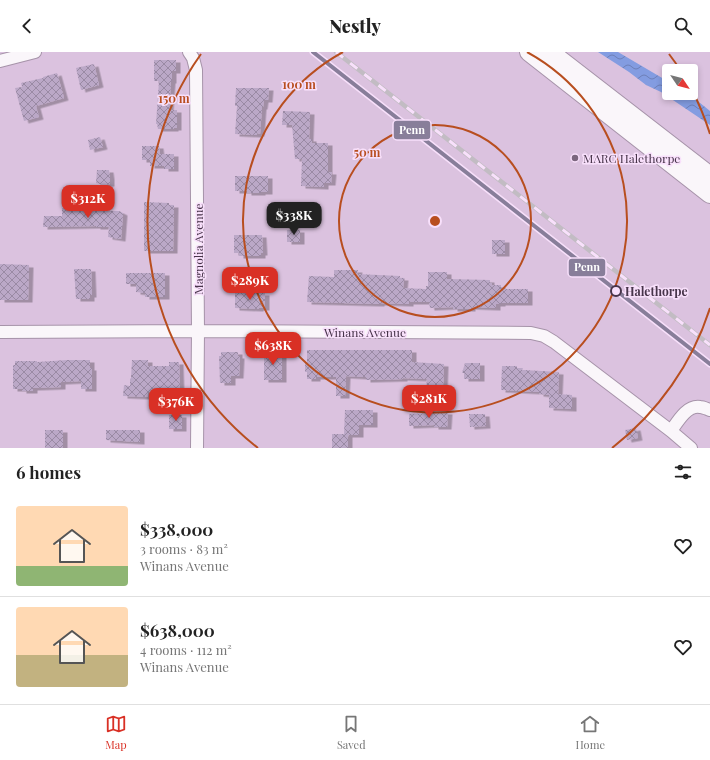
<!DOCTYPE html>
<meta charset="utf-8">
<style>
body{margin:0;font-family:"Playfair Display",serif;background:#f2f2f2;color:#222;height:100vh;display:flex;flex-direction:column;font-size:15px;white-space:nowrap}
*{box-sizing:border-box;margin:0}
p{font-size:13px;color:#767676}
.icon{flex:none;width:22px;height:22px;fill:none;stroke:currentColor;stroke-width:2;stroke-linecap:round;stroke-linejoin:round}
.map{position:relative;height:396px;overflow:hidden}
.sheet{display:flex;flex-direction:column;background:#fff;flex:1}
.sheet>*{flex:none}
.needle{width:26px;rotate:125deg}
.controls{position:absolute;left:662px;top:12px;display:grid;gap:8px}
.controls a{display:grid;place-items:center;width:36px;height:36px;border-radius:4px;background:#fff;box-shadow:0 2px 6px #0003;font-size:20px}
.price{position:absolute;translate:-50% -34px;padding:0 9px;border-radius:8px;background:#d93025;color:#fff;font-size:13px;line-height:26px;filter:drop-shadow(0 1px 2px #0008)}
.price::after{content:'';position:absolute;left:50%;top:24px;width:12px;height:9px;margin-left:-6px;background:inherit;clip-path:polygon(0 0,100% 0,50% 100%)}
.price.selected{background:#222;color:#fff}
ul{padding:0;list-style:none}
li{display:flex;align-items:center;gap:12px;height:100px;padding:0 16px}
li+li{border-top:1px solid #e0e0e0}
li span{display:grid;place-items:center;flex:none;width:112px;height:80px;border-radius:4px;color:#555}
li>.icon{margin-inline-start:auto}
span .icon{width:48px;height:48px;fill:#fffc;stroke-width:1}
li b{font-size:17px}
h2{display:flex;justify-content:space-between;align-items:center;height:48px;padding:0 16px;font-size:17px}
header{display:flex;justify-content:space-between;align-items:center;height:52px;padding:0 16px;background:#fff;font-size:18px;font-weight:800}
.tabs{display:flex;justify-content:space-around;align-items:center;height:56px;border-top:1px solid #e0e0e0;background:#fff;font-size:11px;color:#767676}
.tabs a{display:grid;justify-items:center;gap:2px}
.tabs .selected{color:#d93025}
.map>svg:first-child{display:block}
</style>
<header><svg class="icon" aria-label="back" viewBox="0 0 24 24"><path d="M15 5l-7 7 7 7"/></svg>Nestly<svg class="icon" aria-label="search" viewBox="0 0 24 24"><circle cx="10" cy="10" r="6"/><path d="M15 15l6 6"/></svg></header>
<div class="map">
<svg width="710" height="396" viewBox="0 0 710 396">
<defs>
<pattern id="water-waves" width="16" height="10" patternUnits="userSpaceOnUse"><rect width="16" height="10" fill="#839ce1"/><path d="M0 5q4-4 8 0t8 0" fill="none" stroke="#6d80b8"/></pattern>
<pattern id="building-cross-hatch" width="8" height="8" patternUnits="userSpaceOnUse"><rect width="8" height="8" fill="#bba8c7"/><path d="M0 0l8 8M0 8l8-8" fill="none" stroke="#9a8aa4"/></pattern>
<filter id="shadow"><feDropShadow dx="4.5" dy="2.5" stdDeviation="0" flood-color="#0004"/></filter>
</defs>
<rect width="100%" height="100%" fill="#dbc2df"/>
<!-- water -->
<path fill="url(#water-waves)" d="M598,0h20l51,30v11h17l8,5 16,13v14l-49,-33 -15,-7 -17,-13z"/>
<!-- building -->
<path fill="url(#building-cross-hatch)" filter="url(#shadow)" d="M154,8h22v11h-4v10h-1l-2,29h8v18h-3v1h-16l-1,-5h-1l3,-43h-5z
M94,12l5,21 -18,5 -5,-22z
M57,21l7,25 -28,8 3,11 -15,4 -9,-33 7,-1 -1,-4 22,-5v-1z
M236,36h33l-1,12h-4l-1,7h-1l-2,27 -3,-1v2l-22,-1 2,-28h-2z
M283,59l27,1 -1,27h3v4h16v29h4l-1,11h-7v4l-23,-1 1,-27h-7l-3,-34h-10z
M100,85l3,10 -13,3 -2,-10z
M142,94h17l1,8h14v15h-10v-3h-14v-6h-8z
M97,118h12l1,7v7l-6,1 -8,-2z
M235,124h33v16h-7v1h-14v-2h-12z
M76,149h11v10h32l4,2 -2,26 -13,-2 1,-10h-13v-1l-53,1 1,-11h18v-8h14z
M144,150l25,1v2h5l-1,46h-29z
M287,178h13v12h-13z
M234,183h28l1,18h-2v3h-22v-3h-5z
M492,188h13v14h-13z
M0,212l29,1 -1,35h-28z
M74,217h17l1,26h-2v4h-14z
M334,218h24l-1,4 43,2v2h4l-1,10 23,1v-3h2v-14h19v7l43,1v3h2v2h9v4h27v14h-27v1h-5v4l-25,-1v2h-18v-2l-23,1 -1,-6h-20v2l-29,-1v1l-73,-2 2,-26 25,1z
M126,221h39v24h-20v-4l-9,-1v-8h-10z
M235,241h30v15h-6v1l-24,-1z
M307,298h105v12l32,2 -1,26 -17,-2 1,-9 -24,-1v1l-37,1v-3l-20,-1 -1,20h-9v-19h-20v2h-9v-7h-2v-10h2z
M221,300h17v4h2l-1,20h-8v7h-11l-1,-27h2z
M264,300h18v28h-18z
M67,308h23v8h2v21h-11v-8l-20,1v5l-28,1v3h-11v-2h-9v-24h2v-4h22v1z
M132,308h16v6h21v-4h10l1,31 -32,-1v5l-25,-1 1,-11 6,1v-7l1,-1z
M465,311h15v16h-16v-6h-2z
M502,314h15v2h6l-1,2h2l35,2 -1,22 14,1v14l-23,-1v-13l-10,-1v-2l-38,-2z
M345,358h28v15h-14v10h-11v13h-16v-14h12z
M434,360h14l-1,15h-13v-2l-25,1v-12l25,-1z
M469,362h16l1,12 -16,1z
M169,363h13v14h-13z
M636,376l2,10 -11,2 -2,-10z
M45,378h18v18h-18z
M106,378h34v12l-34,-2z"/>
<g fill="none" stroke-linecap="round" stroke-linejoin="round">
<defs>
<path id="street" d="M189,0l4,6 3,12 2,261 -1,117
M0,9l35,-9
M0,280l198,-1 333,2 13,3 10,6 117,89 20,17
M671,379c7,-10 16,-26 29,-24 3,0 7,2 10,3"/>
<path id="primary" d="M529,0l181,142
M550,0l160,124"/>
</defs>
<!-- street casing -->
<use href="#street" stroke="#a693a9" stroke-width="14"/>
<!-- primary casing -->
<use href="#primary" stroke="#a693a9" stroke-width="20"/>
<!-- street -->
<use href="#street" stroke="#faf6fa" stroke-width="12"/>
<!-- primary -->
<use href="#primary" stroke="#faf6fa" stroke-width="18"/>
<defs>
<path id="rail" d="M336,0l374,293"/>
</defs>
<!-- rail casing -->
<use href="#rail" stroke="#c2bcc3" stroke-width="4.5"/>
<!-- rail -->
<use href="#rail" stroke="#f8e0fb" stroke-width="3" stroke-dasharray="9" stroke-linecap="butt"/>
<defs>
<path id="rail-1" d="M313,0l397,312"/>
</defs>
<!-- rail-1 casing -->
<use href="#rail-1" stroke="#f8e0fb" stroke-width="7"/>
<!-- rail-1 -->
<use href="#rail-1" stroke="#887e9a" stroke-width="4"/>
</g>
<!-- distance rings -->
<g fill="none" stroke="#b84e1f" stroke-width="2">
<circle cx="435" cy="169" r="96"/>
<path d="M527 0A192 192 0 1 1 343 0"/>
<path d="M710 256A288 288 0 0 1 612 396M258 396A288 288 0 0 1 201 2M669 2A288 288 0 0 1 681 19M692 38A288 288 0 0 1 710 82"/>
</g>
<!-- markers -->
<circle fill="#7b667e" stroke="#f8e0fb" stroke-width="1.5" cx="575" cy="106" r="4"/>
<circle fill="#f8e0fb" stroke="#47344a" stroke-width="2" cx="616" cy="239" r="5"/>
<g text-anchor="middle" dominant-baseline="central" stroke-width="3" stroke-linejoin="round" paint-order="stroke">
<!-- poi labels -->
<g font-size="12" fill="#47344a" stroke="#f8e0fb" text-anchor="start">
<text x="583" y="106">MARC Halethorpe</text>
</g>
<!-- street labels -->
<g font-size="12" fill="#47344a" stroke="#f8e0fb">
<text transform="translate(198 197) rotate(-90)">Magnolia Avenue</text>
<text x="365" y="280">Winans Avenue</text>
</g>
<!-- stop labels -->
<g font-size="12" font-weight="bold" fill="#47344a" stroke="#f8e0fb" text-anchor="start">
<text x="625" y="239">Halethorpe</text>
</g>
</g>
<circle cx="435" cy="169" r="6" fill="#b84e1f" stroke="#f8e0fb" stroke-width="2"/>
<g font-size="12" text-anchor="middle" font-weight="bold" fill="#b84e1f" stroke="#f8e0fb" stroke-width="3" stroke-linejoin="round" paint-order="stroke">
<text x="299" y="37">100 m</text>
<text x="174" y="51">150 m</text>
<text x="367" y="105">50 m</text>
</g>
<g stroke="#f8e0fb" stroke-width="1.5">
<rect x="393" y="68" width="38" height="20" rx="4" fill="#887e9a"/>
<rect x="568" y="206" width="38" height="19" rx="4" fill="#887e9a"/>
</g>
<g font-size="11" text-anchor="middle" font-weight="bold" fill="#fff">
<text x="412" y="82">Penn</text>
<text x="587" y="219">Penn</text>
</g>
</svg>
<div class="controls">
<a><svg class="needle" viewBox="-14 -14 28 28"><path d="M0-13l5 13h-10z" fill="#e53935"/><path d="M0 13l5-13h-10z" fill="#767676"/></svg></a>
</div>
<b class="price" style="left:88px;top:167px">$312K</b>
<b class="price selected" style="left:294px;top:184px">$338K</b>
<b class="price" style="left:250px;top:249px">$289K</b>
<b class="price" style="left:273px;top:314px">$638K</b>
<b class="price" style="left:429px;top:367px">$281K</b>
<b class="price" style="left:176px;top:370px">$376K</b>
</div>
<section class="sheet">
<h2>6 homes<svg class="icon" aria-label="filters" viewBox="0 0 24 24"><path d="M4 7h16M4 17h16"/><circle cx="9" cy="7" r="2"/><circle cx="15" cy="17" r="2"/></svg></h2>
<ul>
<li><span style="background:linear-gradient(#ffd9b3 75%,#8fb573 0)"><svg class="icon" aria-label="home" viewBox="0 0 24 24"><path d="M3 11l9-7 9 7M6 9v11h12V9"/></svg></span><div><b>$338,000</b><p>3 rooms · 83 m²</p><p>Winans Avenue</p></div><svg class="icon" aria-label="heart" viewBox="0 0 24 24"><path d="M12 20l-8-8c-3-5 5-10 8-4 3-6 11-1 8 4z"/></svg></li>
<li><span style="background:linear-gradient(#ffd9b3 60%,#c2b280 0)"><svg class="icon" aria-label="home" viewBox="0 0 24 24"><path d="M3 11l9-7 9 7M6 9v11h12V9"/></svg></span><div><b>$638,000</b><p>4 rooms · 112 m²</p><p>Winans Avenue</p></div><svg class="icon" aria-label="heart" viewBox="0 0 24 24"><path d="M12 20l-8-8c-3-5 5-10 8-4 3-6 11-1 8 4z"/></svg></li>
</ul>
</section>
<nav class="tabs">
<a class="selected"><svg class="icon" aria-label="map" viewBox="0 0 24 24"><path d="M3 6l6-2 6 2 6-2v14l-6 2-6-2-6 2zM9 4v14M15 6v14"/></svg>Map</a>
<a><svg class="icon" aria-label="saved" viewBox="0 0 24 24"><path d="M7 4h10v16l-5-4-5 4z"/></svg>Saved</a>
<a><svg class="icon" aria-label="home" viewBox="0 0 24 24"><path d="M3 11l9-7 9 7M6 9v11h12V9"/></svg>Home</a>
</nav>
